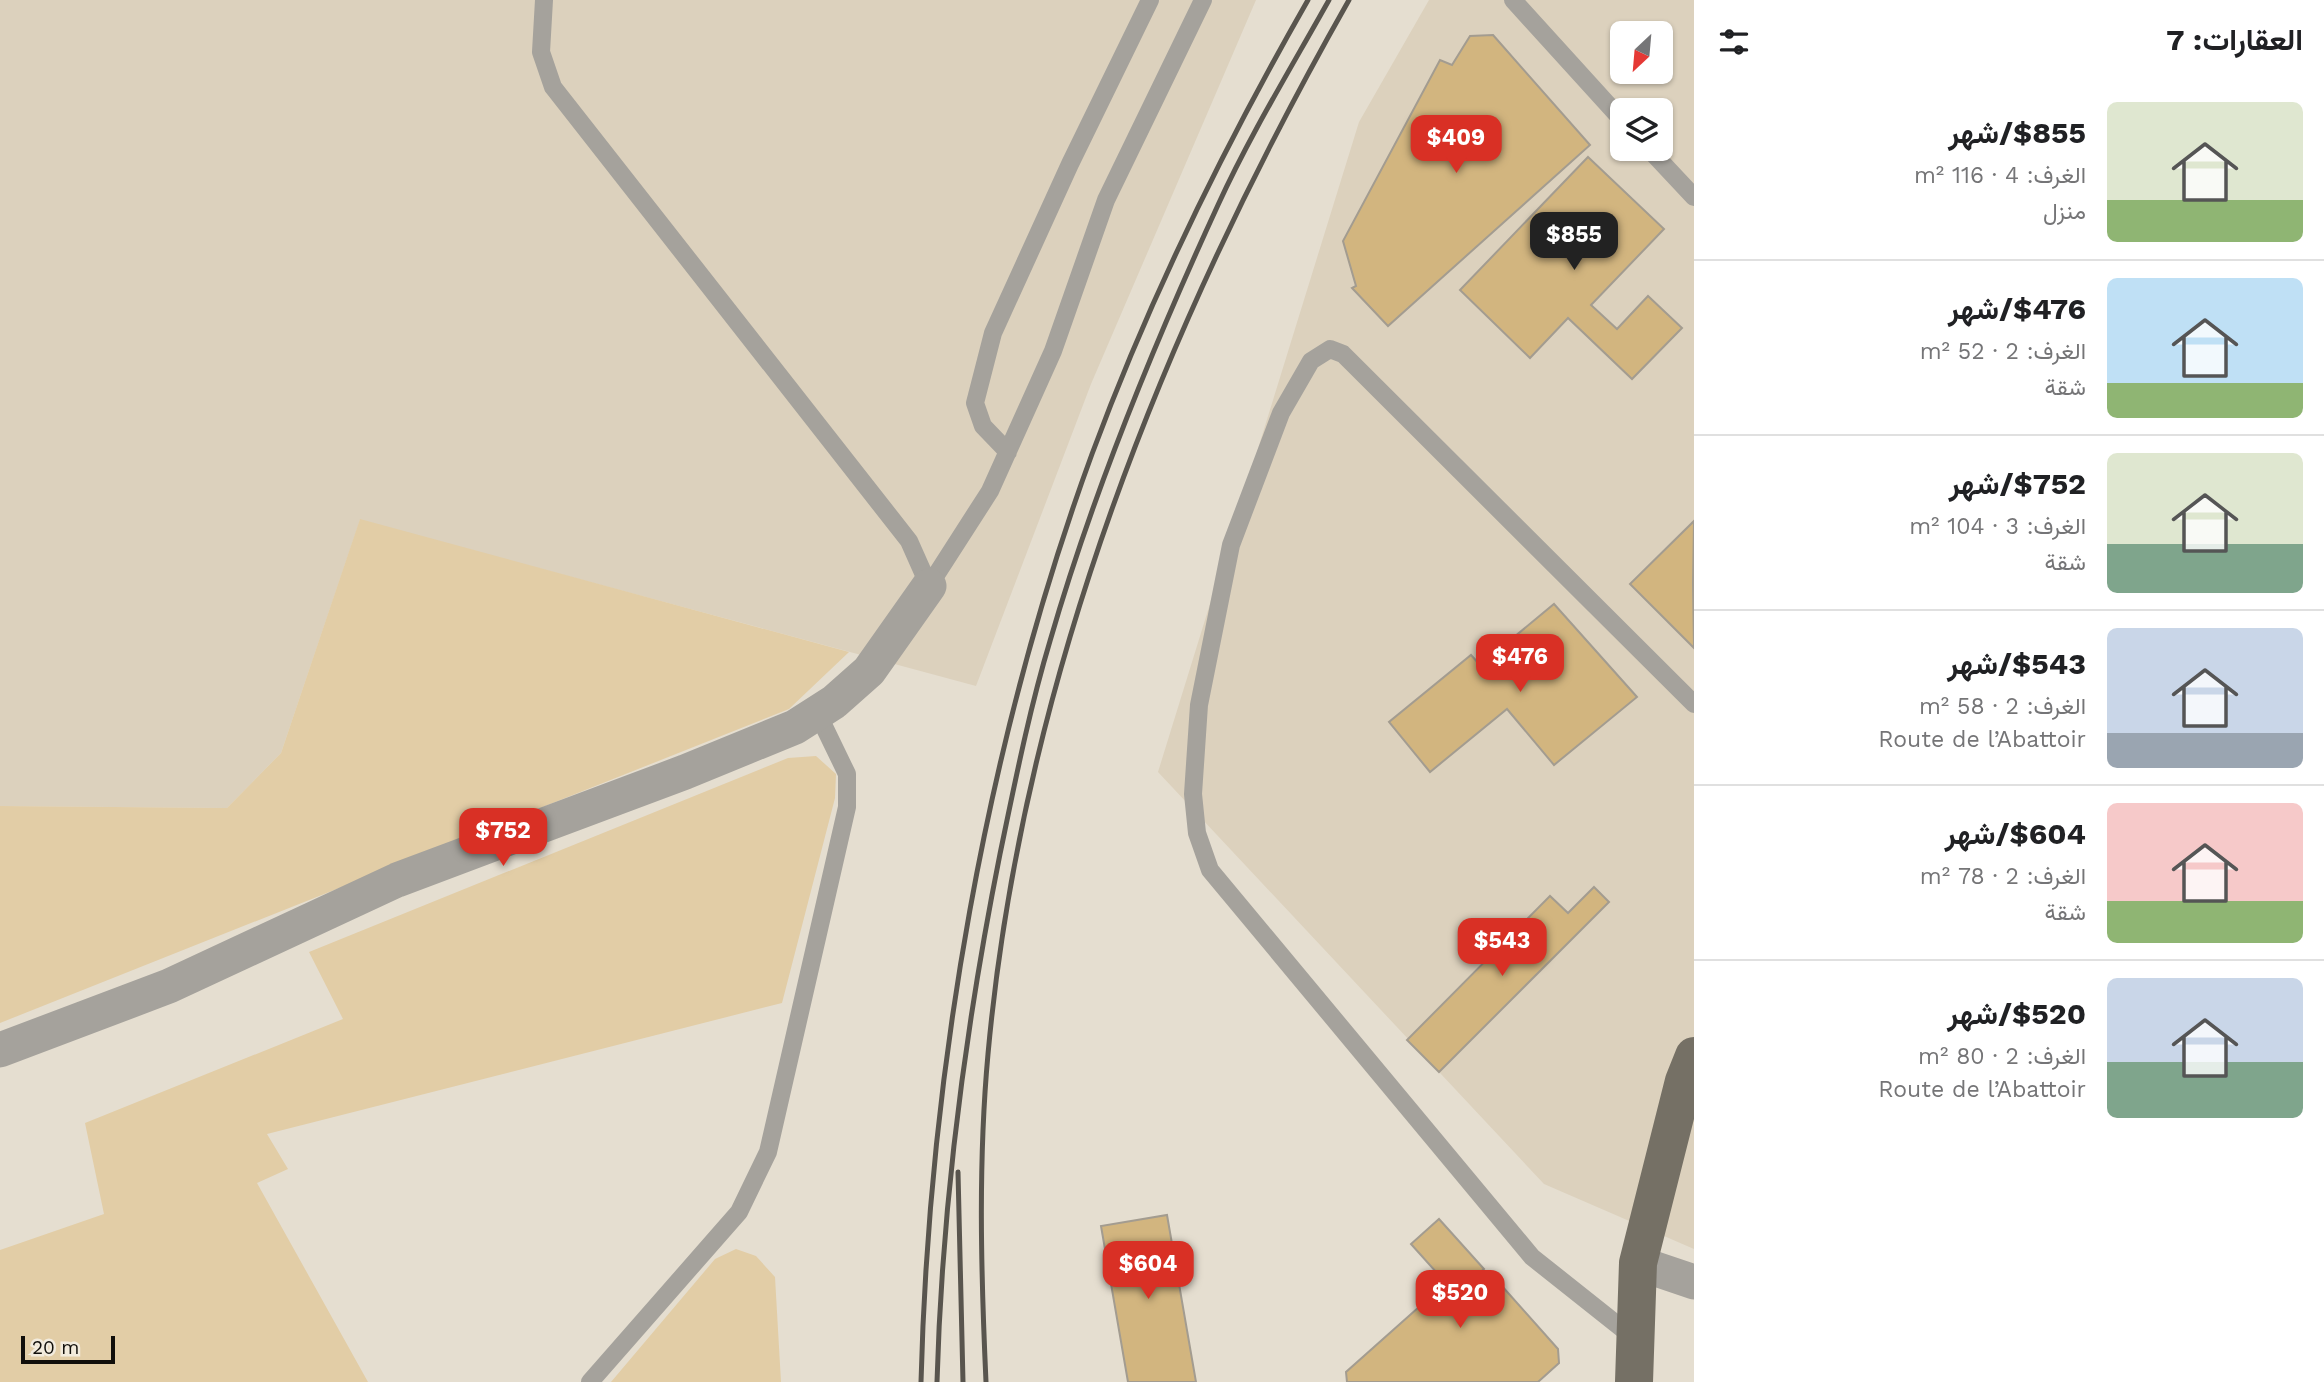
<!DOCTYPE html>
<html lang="ar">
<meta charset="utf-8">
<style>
body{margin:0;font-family:"Work Sans",Vazirmatn,sans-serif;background:#f6f6f6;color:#202124;direction:rtl;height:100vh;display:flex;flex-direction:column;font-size:26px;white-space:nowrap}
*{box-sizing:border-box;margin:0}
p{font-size:23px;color:#757577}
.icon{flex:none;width:38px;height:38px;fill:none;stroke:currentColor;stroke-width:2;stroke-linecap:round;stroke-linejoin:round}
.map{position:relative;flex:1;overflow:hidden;direction:ltr}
.drawer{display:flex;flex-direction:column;background:#fff;width:630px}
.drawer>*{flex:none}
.needle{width:46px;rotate:206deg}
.controls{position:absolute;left:1610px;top:21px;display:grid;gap:14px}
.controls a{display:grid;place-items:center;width:63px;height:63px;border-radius:10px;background:#fff;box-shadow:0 2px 5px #0004;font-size:35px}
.scale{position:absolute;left:21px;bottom:18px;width:94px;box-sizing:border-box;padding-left:7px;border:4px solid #110f0b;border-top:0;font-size:19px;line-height:24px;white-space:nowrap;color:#110f0b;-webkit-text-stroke:5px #f2ebdd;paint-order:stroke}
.price{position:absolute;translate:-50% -60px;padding:0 16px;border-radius:14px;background:#d93025;color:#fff;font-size:23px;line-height:46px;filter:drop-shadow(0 2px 4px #0008)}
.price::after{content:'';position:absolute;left:50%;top:42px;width:21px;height:16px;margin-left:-10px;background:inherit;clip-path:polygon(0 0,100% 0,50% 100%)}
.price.active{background:#222;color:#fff}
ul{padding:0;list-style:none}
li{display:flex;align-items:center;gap:21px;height:175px;padding:0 21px}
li+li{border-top:2px solid #e0e0e0}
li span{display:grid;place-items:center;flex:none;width:196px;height:140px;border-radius:10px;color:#555}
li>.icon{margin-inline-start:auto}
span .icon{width:84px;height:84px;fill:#fffc;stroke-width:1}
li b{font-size:30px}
h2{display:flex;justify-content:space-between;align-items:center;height:84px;padding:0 21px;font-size:30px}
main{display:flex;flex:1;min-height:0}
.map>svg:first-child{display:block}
</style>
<main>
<section class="drawer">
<h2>العقارات: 7<svg class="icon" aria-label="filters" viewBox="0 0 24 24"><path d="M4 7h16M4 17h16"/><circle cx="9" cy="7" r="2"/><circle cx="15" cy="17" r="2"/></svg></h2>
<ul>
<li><span style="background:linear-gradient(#dfe7d0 70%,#8fb573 0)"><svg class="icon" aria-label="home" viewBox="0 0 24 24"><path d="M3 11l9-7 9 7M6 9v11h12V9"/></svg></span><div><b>$855/شهر</b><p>الغرف: 4 · 116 m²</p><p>منزل</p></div></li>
<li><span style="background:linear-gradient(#bfe0f5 75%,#8fb573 0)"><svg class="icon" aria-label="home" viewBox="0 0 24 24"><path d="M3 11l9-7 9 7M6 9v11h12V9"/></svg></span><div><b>$476/شهر</b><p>الغرف: 2 · 52 m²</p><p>شقة</p></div></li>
<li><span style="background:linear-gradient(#dfe7d0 65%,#7fa58c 0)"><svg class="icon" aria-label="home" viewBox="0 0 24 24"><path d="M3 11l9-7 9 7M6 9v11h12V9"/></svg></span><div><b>$752/شهر</b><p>الغرف: 3 · 104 m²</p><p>شقة</p></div></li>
<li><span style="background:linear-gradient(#c9d6e8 75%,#9aa5b1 0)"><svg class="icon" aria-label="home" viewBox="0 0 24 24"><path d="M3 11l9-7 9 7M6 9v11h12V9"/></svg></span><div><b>$543/شهر</b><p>الغرف: 2 · 58 m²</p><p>Route de l’Abattoir</p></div></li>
<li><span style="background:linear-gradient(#f6c9c9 70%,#8fb573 0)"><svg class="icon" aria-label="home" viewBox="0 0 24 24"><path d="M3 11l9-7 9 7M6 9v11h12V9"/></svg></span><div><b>$604/شهر</b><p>الغرف: 2 · 78 m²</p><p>شقة</p></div></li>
<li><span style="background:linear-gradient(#c9d6e8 60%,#7fa58c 0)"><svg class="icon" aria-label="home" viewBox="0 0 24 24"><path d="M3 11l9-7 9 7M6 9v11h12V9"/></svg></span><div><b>$520/شهر</b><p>الغرف: 2 · 80 m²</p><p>Route de l’Abattoir</p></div></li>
</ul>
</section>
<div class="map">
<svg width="1694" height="1382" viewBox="0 0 1694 1382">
<rect width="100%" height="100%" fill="#e5ded0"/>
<!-- built -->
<path fill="#dcd1bd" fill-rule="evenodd" d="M0,0h1256l-165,384 -115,302 -616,-166 -79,233 -54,55 -227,-2z
M1429,0h265v1249l-150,-65 -386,-412 201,-650zM1622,33h39v39h-39zM1622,110h39v39h-39z"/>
<!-- green -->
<path fill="#e2cda6" d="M360,519l489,133 -60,57 -789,314v-217l227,2 54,-55z
M816,756l20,18 -1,24 -53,205 -515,131 21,35 -31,14 111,199h-368v-132l104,-36 -19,-91 258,-104 -34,-67 479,-194z
M736,1249l20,7 19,21 6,105h-170l104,-123z"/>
<!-- building -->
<path fill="#d2b57f" stroke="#a39c90" stroke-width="2" d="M1493,35l97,110 -202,181 -36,-38 4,-2 -13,-45 97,-181 12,5 18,-29z
M1588,157l76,72 -73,76 26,24 31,-33 34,32 -50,51 -64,-61 -38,40 -70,-68z
M1694,521l-1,63 1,64 -64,-64z
M1554,604l83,93 -83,68 -47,-56 -77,63 -41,-50 82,-67 9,10z
M1594,887l15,15 -170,170 -32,-32 143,-144 18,17z
M1167,1215l29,167h-68l-27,-156z
M1439,1219l45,50 -35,32 18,-2 26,-23 65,73 1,14 -21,19h-191l-1,-10 100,-89 -35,-39z"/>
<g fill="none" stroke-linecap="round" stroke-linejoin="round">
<!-- lane -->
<path stroke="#a5a29c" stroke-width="18" d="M544,0l-3,52 12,35 356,454 20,45
M1513,0l109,120
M1649,149l45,48
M1008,452l-25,-26 -8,-23 18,-70 77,-169 80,-164
M929,586l61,-95 63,-140 53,-151 97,-200
M1634,1338l-102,-81 -322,-387 -13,-37 -4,-39 6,-89 32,-160 50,-132 30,-52 19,-12 13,5 351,350
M590,1382l149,-170 29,-60 79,-345v-33l-30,-62"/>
<!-- street -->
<path stroke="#a5a29c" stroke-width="35" d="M0,1050l169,-64 228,-106 288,-108 110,-45 39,-25 35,-31 60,-85
M1638,1263l56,19"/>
<!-- primary -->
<path stroke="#757065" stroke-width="38" d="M1634,1382l4,-119 46,-182 10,-25"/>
<!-- rail -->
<path stroke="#59554e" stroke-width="5" d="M958,1172l5,210
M921,1382c8,-308 65,-639 171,-928 58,-157 133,-309 216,-454
M937,1382c5,-178 28,-353 63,-528 15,-72 29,-143 50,-213 43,-149 103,-295 168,-436 32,-70 73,-137 111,-205
M986,1382c-5,-109 -8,-219 2,-328 34,-374 177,-730 361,-1054"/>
</g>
</svg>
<div class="controls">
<a><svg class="needle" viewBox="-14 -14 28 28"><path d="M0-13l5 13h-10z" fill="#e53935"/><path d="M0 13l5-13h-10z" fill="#757577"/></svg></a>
<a><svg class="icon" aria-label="layers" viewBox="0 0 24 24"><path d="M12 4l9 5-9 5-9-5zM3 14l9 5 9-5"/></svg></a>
</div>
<div class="scale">20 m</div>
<b class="price" style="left:1456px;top:175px">$409</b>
<b class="price active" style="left:1574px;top:272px">$855</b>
<b class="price" style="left:1520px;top:694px">$476</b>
<b class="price" style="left:503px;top:868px">$752</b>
<b class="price" style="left:1502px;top:978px">$543</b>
<b class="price" style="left:1148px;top:1301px">$604</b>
<b class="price" style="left:1460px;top:1330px">$520</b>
</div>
</main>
